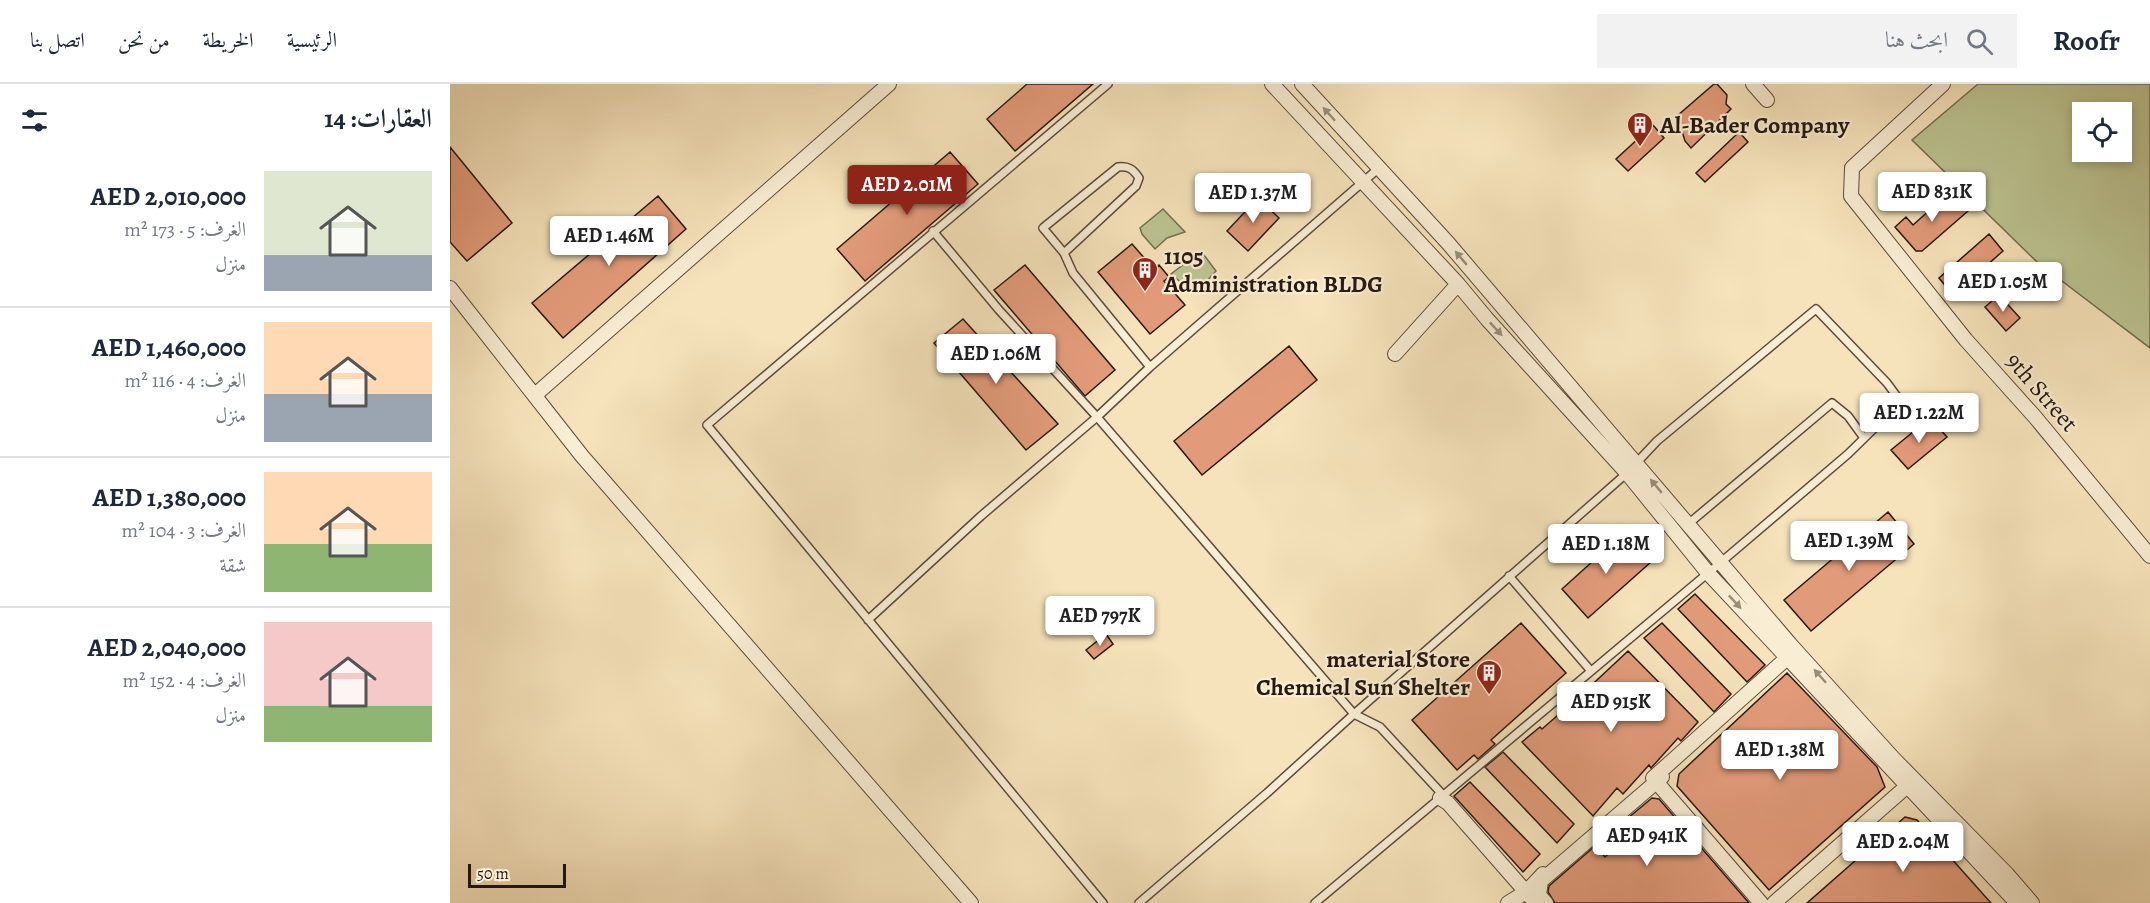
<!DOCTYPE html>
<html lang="ar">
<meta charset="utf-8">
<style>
body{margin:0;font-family:Alegreya,Amiri,serif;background:#f2f2f3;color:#1f2937;direction:rtl;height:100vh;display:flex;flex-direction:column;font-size:22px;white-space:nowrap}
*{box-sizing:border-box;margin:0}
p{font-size:20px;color:#747a83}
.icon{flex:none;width:33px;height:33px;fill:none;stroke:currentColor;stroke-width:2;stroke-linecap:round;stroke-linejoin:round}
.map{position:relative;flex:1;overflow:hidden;direction:ltr}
.details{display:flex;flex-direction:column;background:#fff;width:450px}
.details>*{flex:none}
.tools{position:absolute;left:1622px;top:18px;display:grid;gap:12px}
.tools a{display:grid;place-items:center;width:60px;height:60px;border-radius:0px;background:#fff;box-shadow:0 3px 9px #0003;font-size:30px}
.scale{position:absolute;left:18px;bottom:15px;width:98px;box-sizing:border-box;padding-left:6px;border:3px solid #271812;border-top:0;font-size:16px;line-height:21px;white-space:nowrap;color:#271812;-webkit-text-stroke:4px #f9edd3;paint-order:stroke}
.price{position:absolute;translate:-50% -51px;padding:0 14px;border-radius:6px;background:#fff;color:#222;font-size:20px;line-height:39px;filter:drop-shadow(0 2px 3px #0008)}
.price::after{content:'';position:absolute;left:50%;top:36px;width:18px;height:14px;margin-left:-9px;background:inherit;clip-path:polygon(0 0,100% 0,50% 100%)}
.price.active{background:#8f2418;color:#fff}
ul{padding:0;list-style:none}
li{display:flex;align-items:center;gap:18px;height:150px;padding:0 18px}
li+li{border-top:2px solid #e0e1e3}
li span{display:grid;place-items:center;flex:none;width:168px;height:120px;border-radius:0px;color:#555}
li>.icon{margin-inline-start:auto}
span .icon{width:72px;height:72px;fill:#fffc;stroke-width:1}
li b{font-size:26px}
h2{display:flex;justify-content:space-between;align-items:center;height:72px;padding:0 18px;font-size:26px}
header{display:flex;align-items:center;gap:36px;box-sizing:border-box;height:84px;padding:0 30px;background:#fff;border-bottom:2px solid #e0e1e3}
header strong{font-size:28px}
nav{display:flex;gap:33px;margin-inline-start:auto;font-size:21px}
.search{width:420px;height:54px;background:#f2f2f3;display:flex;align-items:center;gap:15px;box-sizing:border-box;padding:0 21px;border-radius:0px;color:#747a83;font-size:22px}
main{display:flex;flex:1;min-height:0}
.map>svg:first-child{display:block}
</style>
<header>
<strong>Roofr</strong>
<div class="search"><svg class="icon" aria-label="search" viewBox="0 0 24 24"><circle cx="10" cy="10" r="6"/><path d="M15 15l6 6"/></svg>ابحث هنا</div>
<nav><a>الرئيسية</a><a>الخريطة</a><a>من نحن</a><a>اتصل بنا</a></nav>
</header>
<main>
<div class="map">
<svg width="1700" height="819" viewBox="0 0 1700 819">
<rect width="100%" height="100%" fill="#f6e3bb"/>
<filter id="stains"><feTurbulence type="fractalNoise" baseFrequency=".00333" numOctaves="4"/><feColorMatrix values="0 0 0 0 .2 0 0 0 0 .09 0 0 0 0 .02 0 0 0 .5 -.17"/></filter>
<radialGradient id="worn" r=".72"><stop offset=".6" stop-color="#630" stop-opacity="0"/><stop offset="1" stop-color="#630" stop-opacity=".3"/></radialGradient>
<!-- green -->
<path fill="#bcc491" stroke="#726e52" stroke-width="1.5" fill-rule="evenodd" d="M1528,0h172v264l-113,-86 -125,-122zM1671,28v40h-39v-40z
M713,125l22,23 -18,6 -12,11 -13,-15 -2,-6z
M751,167l15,20 -11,12 -15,7 -19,-16z"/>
<!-- building -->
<path fill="#e29b7a" stroke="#271812" stroke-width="1.5" d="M577,0h66l-78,67 -28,-32z
M1264,0h3l10,11 -1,9 5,5 -40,39 -6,-7 -8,-25z
M1203,41l11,13 -36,33 -12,-12z
M1289,48l9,10 -43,40 -9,-9z
M0,63l62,76 -45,38 -17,-19z
M500,68l28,32 -113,97 -28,-32z
M1500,108l18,19 -46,40h-6l-21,-24 11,-10 7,8z
M208,112l28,33 -123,109 -31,-35z
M808,114l21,20 -31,33 -21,-20z
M1539,150l14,17 -50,44 -14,-17z
M682,160l22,25 5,-4 10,12 -5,4 21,24 -35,29 -52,-62z
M575,181l90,105 -30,26 -91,-106z
M1549,211l21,23 -14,13 -21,-24z
M513,235l95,105 -32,26 -92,-107z
M839,262l28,34 -115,95 -28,-34z
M1480,334l17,19 -39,32 -17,-19z
M1438,428l26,32 -103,87 -27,-31z
M1174,449l27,29 -63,56 -26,-29z
M1245,510l70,71 -18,17 -69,-73z
M1071,539l45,50 -75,67 4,4 -17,15 -4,-4 -17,15 -45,-50z
M1212,539l69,71 -17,18 -70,-74z
M656,550l7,10 -19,15 -8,-9z
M1178,567l70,71 -17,19 -3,-3 -27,30 -2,-3 -26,29 -6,-6 -24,28 -71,-74 18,-15 2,2 40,-35z
M1337,589l90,94 8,20 -116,103 -92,-104 2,-12z
M1053,668l71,72 -17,19 -72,-76z
M1020,698l70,72 -17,18 -69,-76z
M1202,714l7,1 90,104h-194l-7,-11 1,-6 46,-40 10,11 14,-13 -10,-10z
M1455,733l12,3 74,83h-184z"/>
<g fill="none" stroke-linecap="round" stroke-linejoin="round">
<defs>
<path id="service" d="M614,169l-21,-25 75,-61c11,-1 15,2 21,11l-3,8 -72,67 9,20 77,94
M1237,441l145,-122 16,13 16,22
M1059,492l82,95
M418,536l113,-104 116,-99 -98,-107 -66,-79
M653,819l-396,-478 401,-341
M689,819l128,-110 87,-79 26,13 63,68
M865,819l405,-340 128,-109 53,-52 -14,-19 -71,-74 -159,132 -30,32 -273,241 -257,-297 53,-50 229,-199"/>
<path id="minor" d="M822,0l186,200 -63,70
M852,0l146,159 342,401 103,114 114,116 25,29
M1303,0l14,16
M1493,0l-91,84 -1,28 115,144 69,77 115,139
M1008,200l29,35 140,154 81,100 309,330
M0,204l132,168 389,447
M85,311l354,-311
M990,714l8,5 78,89 -18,11
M1086,819l-10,-11 17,-18
M1096,819l-7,-8 2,-14 121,-104
M1311,819l-108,-125 134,-120
M1324,819l140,-123"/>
</defs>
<!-- service casing -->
<use href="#service" stroke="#5b4b3c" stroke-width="10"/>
<!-- minor casing -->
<use href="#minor" stroke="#5b4b3c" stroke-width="16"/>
<!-- service -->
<use href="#service" stroke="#f9edd3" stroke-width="7"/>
<!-- minor -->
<use href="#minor" stroke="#f9edd3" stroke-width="14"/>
</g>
<!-- one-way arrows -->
<defs><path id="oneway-solid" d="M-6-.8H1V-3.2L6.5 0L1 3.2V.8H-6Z" transform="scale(1.5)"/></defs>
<g fill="#9a8d7c">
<use href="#oneway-solid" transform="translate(879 30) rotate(-132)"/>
<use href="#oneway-solid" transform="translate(1011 174) rotate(-130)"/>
<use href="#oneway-solid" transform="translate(1046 245) rotate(47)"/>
<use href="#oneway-solid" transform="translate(1206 402) rotate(-130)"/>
<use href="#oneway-solid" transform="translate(1285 518) rotate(47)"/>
<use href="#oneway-solid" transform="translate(1370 592) rotate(-132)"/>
</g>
<!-- icons -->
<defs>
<symbol id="building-pin" viewBox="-11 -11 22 30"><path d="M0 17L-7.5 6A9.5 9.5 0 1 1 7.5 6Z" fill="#8f2418" stroke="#f9edd3"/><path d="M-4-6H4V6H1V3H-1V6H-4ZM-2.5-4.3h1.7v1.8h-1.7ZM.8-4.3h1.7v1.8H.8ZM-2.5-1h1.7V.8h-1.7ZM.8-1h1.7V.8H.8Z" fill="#fff"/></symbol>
</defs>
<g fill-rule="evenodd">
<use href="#building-pin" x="1175" y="26" width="30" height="40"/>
<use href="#building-pin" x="680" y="171" width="30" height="40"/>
<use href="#building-pin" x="1024" y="574" width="30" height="40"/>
</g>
<g text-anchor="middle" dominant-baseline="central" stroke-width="4.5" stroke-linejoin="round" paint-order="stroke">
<!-- poi labels -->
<g font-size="24" font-weight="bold" fill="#271812" stroke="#f9edd3" text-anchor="start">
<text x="1210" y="41">Al-Bader Company</text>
<text x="714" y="172">1105<tspan x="714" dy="28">Administration BLDG</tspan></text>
<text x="1020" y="575" text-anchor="end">material Store<tspan x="1020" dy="28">Chemical Sun Shelter</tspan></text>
</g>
<!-- street labels -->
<g font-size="24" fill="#271812" stroke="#f9edd3">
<text transform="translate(1592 308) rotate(49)">9th Street</text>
</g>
</g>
<rect width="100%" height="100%" filter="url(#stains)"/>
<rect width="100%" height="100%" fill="url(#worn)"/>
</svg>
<div class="tools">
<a><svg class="icon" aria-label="locate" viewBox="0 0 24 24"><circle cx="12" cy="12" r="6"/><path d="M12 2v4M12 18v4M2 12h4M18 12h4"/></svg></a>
</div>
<div class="scale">50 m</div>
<b class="price active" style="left:457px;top:132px">AED 2.01M</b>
<b class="price" style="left:1482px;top:139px">AED 831K</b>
<b class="price" style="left:803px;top:140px">AED 1.37M</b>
<b class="price" style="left:159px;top:183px">AED 1.46M</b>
<b class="price" style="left:1553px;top:229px">AED 1.05M</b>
<b class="price" style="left:546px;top:301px">AED 1.06M</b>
<b class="price" style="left:1469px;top:360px">AED 1.22M</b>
<b class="price" style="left:1399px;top:488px">AED 1.39M</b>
<b class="price" style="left:1156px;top:491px">AED 1.18M</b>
<b class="price" style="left:650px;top:563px">AED 797K</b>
<b class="price" style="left:1161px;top:649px">AED 915K</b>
<b class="price" style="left:1330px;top:697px">AED 1.38M</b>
<b class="price" style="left:1197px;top:783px">AED 941K</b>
<b class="price" style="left:1453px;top:789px">AED 2.04M</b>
</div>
<section class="details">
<h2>العقارات: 14<svg class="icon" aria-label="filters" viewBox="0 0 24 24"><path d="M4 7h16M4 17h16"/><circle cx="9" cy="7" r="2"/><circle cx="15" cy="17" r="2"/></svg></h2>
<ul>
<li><span style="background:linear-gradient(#dfe7d0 70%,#9aa5b1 0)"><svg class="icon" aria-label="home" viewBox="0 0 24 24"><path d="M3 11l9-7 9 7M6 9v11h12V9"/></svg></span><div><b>AED 2,010,000</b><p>الغرف: 5 · 173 m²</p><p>منزل</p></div></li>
<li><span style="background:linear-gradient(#ffd9b3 60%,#9aa5b1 0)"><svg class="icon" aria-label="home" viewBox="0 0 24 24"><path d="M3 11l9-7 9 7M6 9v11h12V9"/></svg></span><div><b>AED 1,460,000</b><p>الغرف: 4 · 116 m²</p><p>منزل</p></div></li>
<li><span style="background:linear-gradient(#ffd9b3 60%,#8fb573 0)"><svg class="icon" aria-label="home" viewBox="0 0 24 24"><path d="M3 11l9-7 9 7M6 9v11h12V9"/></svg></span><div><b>AED 1,380,000</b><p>الغرف: 3 · 104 m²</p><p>شقة</p></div></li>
<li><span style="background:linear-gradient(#f6c9c9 70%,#8fb573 0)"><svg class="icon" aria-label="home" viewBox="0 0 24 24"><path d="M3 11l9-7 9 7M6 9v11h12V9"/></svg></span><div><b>AED 2,040,000</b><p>الغرف: 4 · 152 m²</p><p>منزل</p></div></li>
</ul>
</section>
</main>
